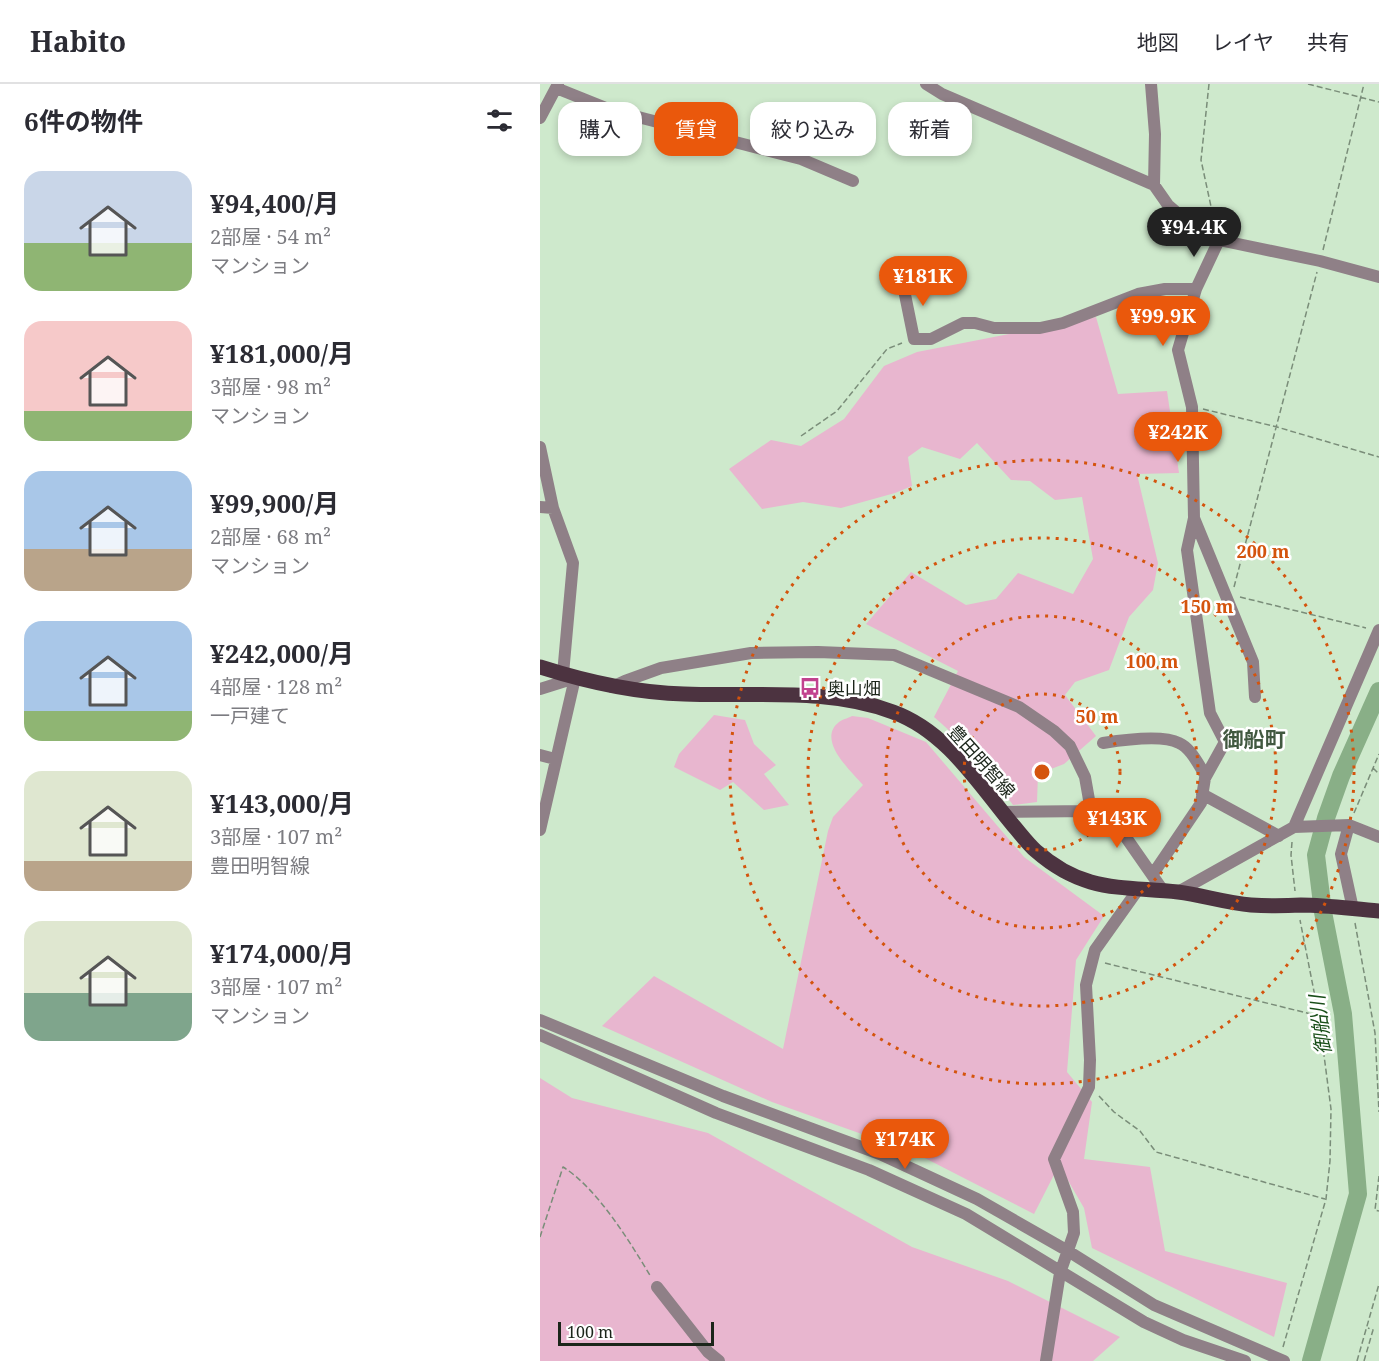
<!DOCTYPE html>
<html lang="ja">
<meta charset="utf-8">
<style>
body{margin:0;font-family:"Noto Serif","Noto Sans JP",serif;background:#f7f7f7;color:#2b2b33;height:100vh;display:flex;flex-direction:column;font-size:22px;white-space:nowrap}
*{box-sizing:border-box;margin:0}
p{font-size:20px;color:#7c7c81}
.icon{flex:none;width:33px;height:33px;fill:none;stroke:currentColor;stroke-width:2;stroke-linecap:round;stroke-linejoin:round}
.map{position:relative;flex:1;overflow:hidden}
.details{display:flex;flex-direction:column;background:#fff;width:540px}
.details>*{flex:none}
.guide{position:absolute;left:18px;top:18px;width:570px;height:54px;display:flex;gap:12px}
.scale{position:absolute;left:18px;bottom:15px;width:156px;box-sizing:border-box;padding-left:6px;border:3px solid #1b251a;border-top:0;font-size:16px;line-height:21px;white-space:nowrap;color:#1b251a;-webkit-text-stroke:4px #fff;paint-order:stroke}
.price{position:absolute;translate:-50% -51px;padding:0 14px;border-radius:21px;background:#ea580c;color:#fff;font-size:20px;line-height:39px;filter:drop-shadow(0 2px 3px #0008)}
.price::after{content:'';position:absolute;left:50%;top:36px;width:18px;height:14px;margin-left:-9px;background:inherit;clip-path:polygon(0 0,100% 0,50% 100%)}
.price.current{background:#222;color:#fff}
ul{padding:0;list-style:none}
li{display:flex;align-items:center;gap:18px;height:150px;padding:0 24px}
li span{display:grid;place-items:center;flex:none;width:168px;height:120px;border-radius:18px;color:#555}
li>.icon{margin-inline-start:auto}
span .icon{width:72px;height:72px;fill:#fffc;stroke-width:1}
li b{font-size:26px}
h2{display:flex;justify-content:space-between;align-items:center;height:72px;padding:0 24px;font-size:26px}
.tag{padding:0 21px;border-radius:18px;background:#fff;box-shadow:0 3px 9px #0003;font-size:21px;line-height:54px}
.tag.current{background:#ea580c;color:#fff}
header{display:flex;align-items:center;gap:36px;box-sizing:border-box;height:84px;padding:0 30px;background:#fff;border-bottom:2px solid #e1e1e2}
header strong{font-size:28px}
nav{display:flex;gap:33px;margin-inline-start:auto;font-size:21px}
main{display:flex;flex:1;min-height:0}
.map>svg:first-child{display:block}
</style>
<header>
<strong>Habito</strong>
<nav><a>地図</a><a>レイヤ</a><a>共有</a></nav>
</header>
<main>
<section class="details">
<h2>6件の物件<svg class="icon" aria-label="filters" viewBox="0 0 24 24"><path d="M4 7h16M4 17h16"/><circle cx="9" cy="7" r="2"/><circle cx="15" cy="17" r="2"/></svg></h2>
<ul>
<li><span style="background:linear-gradient(#c9d6e8 60%,#8fb573 0)"><svg class="icon" aria-label="home" viewBox="0 0 24 24"><path d="M3 11l9-7 9 7M6 9v11h12V9"/></svg></span><div><b>¥94,400/月</b><p>2部屋 · 54 m²</p><p>マンション</p></div></li>
<li><span style="background:linear-gradient(#f6c9c9 75%,#8fb573 0)"><svg class="icon" aria-label="home" viewBox="0 0 24 24"><path d="M3 11l9-7 9 7M6 9v11h12V9"/></svg></span><div><b>¥181,000/月</b><p>3部屋 · 98 m²</p><p>マンション</p></div></li>
<li><span style="background:linear-gradient(#a9c7e8 65%,#b9a48a 0)"><svg class="icon" aria-label="home" viewBox="0 0 24 24"><path d="M3 11l9-7 9 7M6 9v11h12V9"/></svg></span><div><b>¥99,900/月</b><p>2部屋 · 68 m²</p><p>マンション</p></div></li>
<li><span style="background:linear-gradient(#a9c7e8 75%,#8fb573 0)"><svg class="icon" aria-label="home" viewBox="0 0 24 24"><path d="M3 11l9-7 9 7M6 9v11h12V9"/></svg></span><div><b>¥242,000/月</b><p>4部屋 · 128 m²</p><p>一戸建て</p></div></li>
<li><span style="background:linear-gradient(#dfe7d0 75%,#b9a48a 0)"><svg class="icon" aria-label="home" viewBox="0 0 24 24"><path d="M3 11l9-7 9 7M6 9v11h12V9"/></svg></span><div><b>¥143,000/月</b><p>3部屋 · 107 m²</p><p>豊田明智線</p></div></li>
<li><span style="background:linear-gradient(#dfe7d0 60%,#7fa58c 0)"><svg class="icon" aria-label="home" viewBox="0 0 24 24"><path d="M3 11l9-7 9 7M6 9v11h12V9"/></svg></span><div><b>¥174,000/月</b><p>3部屋 · 107 m²</p><p>マンション</p></div></li>
</ul>
</section>
<div class="map">
<svg width="839" height="1277" viewBox="0 0 839 1277">
<rect width="100%" height="100%" fill="#cee9cc"/>
<!-- green -->
<path fill="#e8b6cf" d="M556,233l22,77 49,-3 12,82 -42,1 21,89 -5,27 -24,27 -20,53 -34,12 -10,13 31,41 -32,28 -26,10 -1,28 -24,3c-24,-33 -47,-61 -79,-88l24,-46 -92,-47 45,-52 55,33 30,-6 22,-26 55,21 20,-35 -11,-62 -27,3 -25,-19 -19,-1 -34,-37 -17,16 -38,-12 -14,10 4,29 -17,7 -54,15 -38,-6 -41,7 -33,-40 42,-29 30,6 43,-27 40,-53 33,-14z
M174,631l31,5 9,24 22,21 -12,9 25,31 -25,5 -31,-28 -13,8 -46,-23 5,-13z
M312,632l16,2 58,24 98,115 80,59 -28,44 -9,112 25,30 -8,57 66,8 15,84 122,32 -13,54 -182,-89 -8,-40 -25,-43 -25,49 -119,-61 -143,-51 -170,-76 52,-50 129,73 45,-218 5,-14 30,-32c-12,-14 -47,-45 -24,-63 4,-3 10,-4 13,-6z
M0,994l32,20 136,35 204,114 96,34 112,56 -27,24h-553z"/>
<g fill="none" stroke-linecap="round" stroke-linejoin="round">
<!-- river -->
<path stroke="#89af87" stroke-width="18" d="M771,1277l47,-167 -15,-180 -20,-102 -7,-57 10,-37 15,-42 38,-85"/>
<!-- path -->
<path stroke="#7a8d79" stroke-width="1.5" stroke-dasharray="6 3" stroke-linecap="butt" d="M669,0l-8,76 14,65
M768,0l71,18
M783,166l41,-166
M663,325l74,18 102,30
M261,352l36,-25 50,-62 15,-6
M694,503l83,-315
M700,513l126,31
M833,684l6,6
M814,729l25,-59
M752,758l-1,13 4,36
M815,839l20,110 4,79
M565,879l214,53
M559,1012l15,16 26,19 16,21 169,47
M839,1092l-4,34 4,1
M0,1153l23,-70c34,21 67,75 88,110
M743,1263l43,-148 4,-38 1,-52 -12,-92 -19,-97
M817,1277l22,-77
M824,1277l9,-31 -5,-2"/>
<!-- minor -->
<path stroke="#8f8087" stroke-width="12" d="M386,0l16,10 212,91 14,20 21,18 30,17 101,21 59,16
M611,0l4,50 -1,51
M16,4l55,22 190,49 52,22
M0,34l18,-34
M362,196l12,59h17l32,-16h12l19,5h46l23,-5 75,-29 27,-5h31
M0,363l13,61 20,55 -10,111
M0,423l13,1
M654,434l59,144 2,35
M72,603l13,-6 36,-13 90,-15 67,-1 76,3 125,52 35,24 16,15 15,31 6,34
M0,605l35,-11
M563,659c19,-3 59,-9 76,0 12,5 20,23 27,33
M0,671l15,4
M662,710l77,42
M463,728l88,-1 27,15 46,66
M809,741l-8,29 12,55
M754,743l85,-197
M0,746l35,-152
M613,790l48,-71 4,-25 20,-36 -15,-29 -23,-163 7,-32 -2,-111 -14,-57 18,-61 23,-49
M638,808l116,-65 55,-2 30,12
M0,936l183,76 157,58 97,45 91,52 86,54 130,56
M0,951l176,78 153,57 97,44 178,108 39,18 62,21
M117,1203l51,65 11,9
M506,1277l14,-88 14,-40 -1,-21 -19,-53 35,-72 1,-27 -4,-75 9,-35 42,-59"/>
<!-- major -->
<path stroke="#4c3340" stroke-width="15" d="M0,583c47,15 94,26 144,27 69,3 143,-7 209,18 53,19 85,71 119,112 8,9 15,19 24,27 48,42 85,35 142,41 24,3 48,11 73,13 16,1 33,1 50,0 26,0 52,4 78,6"/>
</g>
<!-- distance rings -->
<g fill="none" stroke="#d4540d" stroke-width="3" stroke-dasharray="3 6">
<circle cx="502" cy="688" r="78"/>
<circle cx="502" cy="688" r="156"/>
<circle cx="502" cy="688" r="234"/>
<circle cx="502" cy="688" r="312"/>
</g>
<!-- icons -->
<defs>
<symbol id="bus-bare" viewBox="-9 -9 18 18"><path d="M-5-6H5V4H4V6H2V4H-2V6H-4V4H-5ZM-3.5-4V0h7V-4ZM-3.5 1.2v1.5H-2V1.2ZM2 1.2v1.5H3.5V1.2Z" fill="#c1428e" stroke="#fff" stroke-width="2.5" paint-order="stroke"/></symbol>
</defs>
<g fill-rule="evenodd">
<use href="#bus-bare" x="255" y="589" width="30" height="30"/>
</g>
<g text-anchor="middle" dominant-baseline="central" stroke-width="5" stroke-linejoin="round" paint-order="stroke">
<!-- poi labels -->
<g font-size="18" fill="#1b251a" stroke="#fff" text-anchor="start">
<text x="287" y="604">奥山畑</text>
</g>
<!-- street labels -->
<g font-size="18" fill="#1b251a" stroke="#fff">
<text transform="translate(442 677) rotate(48)">豊田明智線</text>
</g>
<!-- water labels -->
<g font-size="20" font-style="italic" fill="#194e19" stroke="#fff">
<text transform="translate(780 941) rotate(-97)">御船川</text>
</g>
<!-- quarter labels -->
<g font-size="21" font-weight="bold" fill="#415840" stroke="#fff">
<text x="714" y="655">御船町</text>
</g>
</g>
<circle cx="502" cy="688" r="9" fill="#d4540d" stroke="#fff" stroke-width="3"/>
<g font-size="18" text-anchor="middle" font-weight="bold" fill="#d4540d" stroke="#fff" stroke-width="5" stroke-linejoin="round" paint-order="stroke">
<text x="723" y="474">200 m</text>
<text x="667" y="529">150 m</text>
<text x="612" y="584">100 m</text>
<text x="557" y="639">50 m</text>
</g>
</svg>
<div class="scale">100 m</div>
<b class="price current" style="left:654px;top:174px">¥94.4K</b>
<b class="price" style="left:383px;top:223px">¥181K</b>
<b class="price" style="left:623px;top:263px">¥99.9K</b>
<b class="price" style="left:638px;top:379px">¥242K</b>
<b class="price" style="left:577px;top:765px">¥143K</b>
<b class="price" style="left:365px;top:1086px">¥174K</b>
<div class="guide">
<a class="tag">購入</a>
<a class="tag current">賃貸</a>
<a class="tag">絞り込み</a>
<a class="tag">新着</a>
</div>
</div>
</main>
